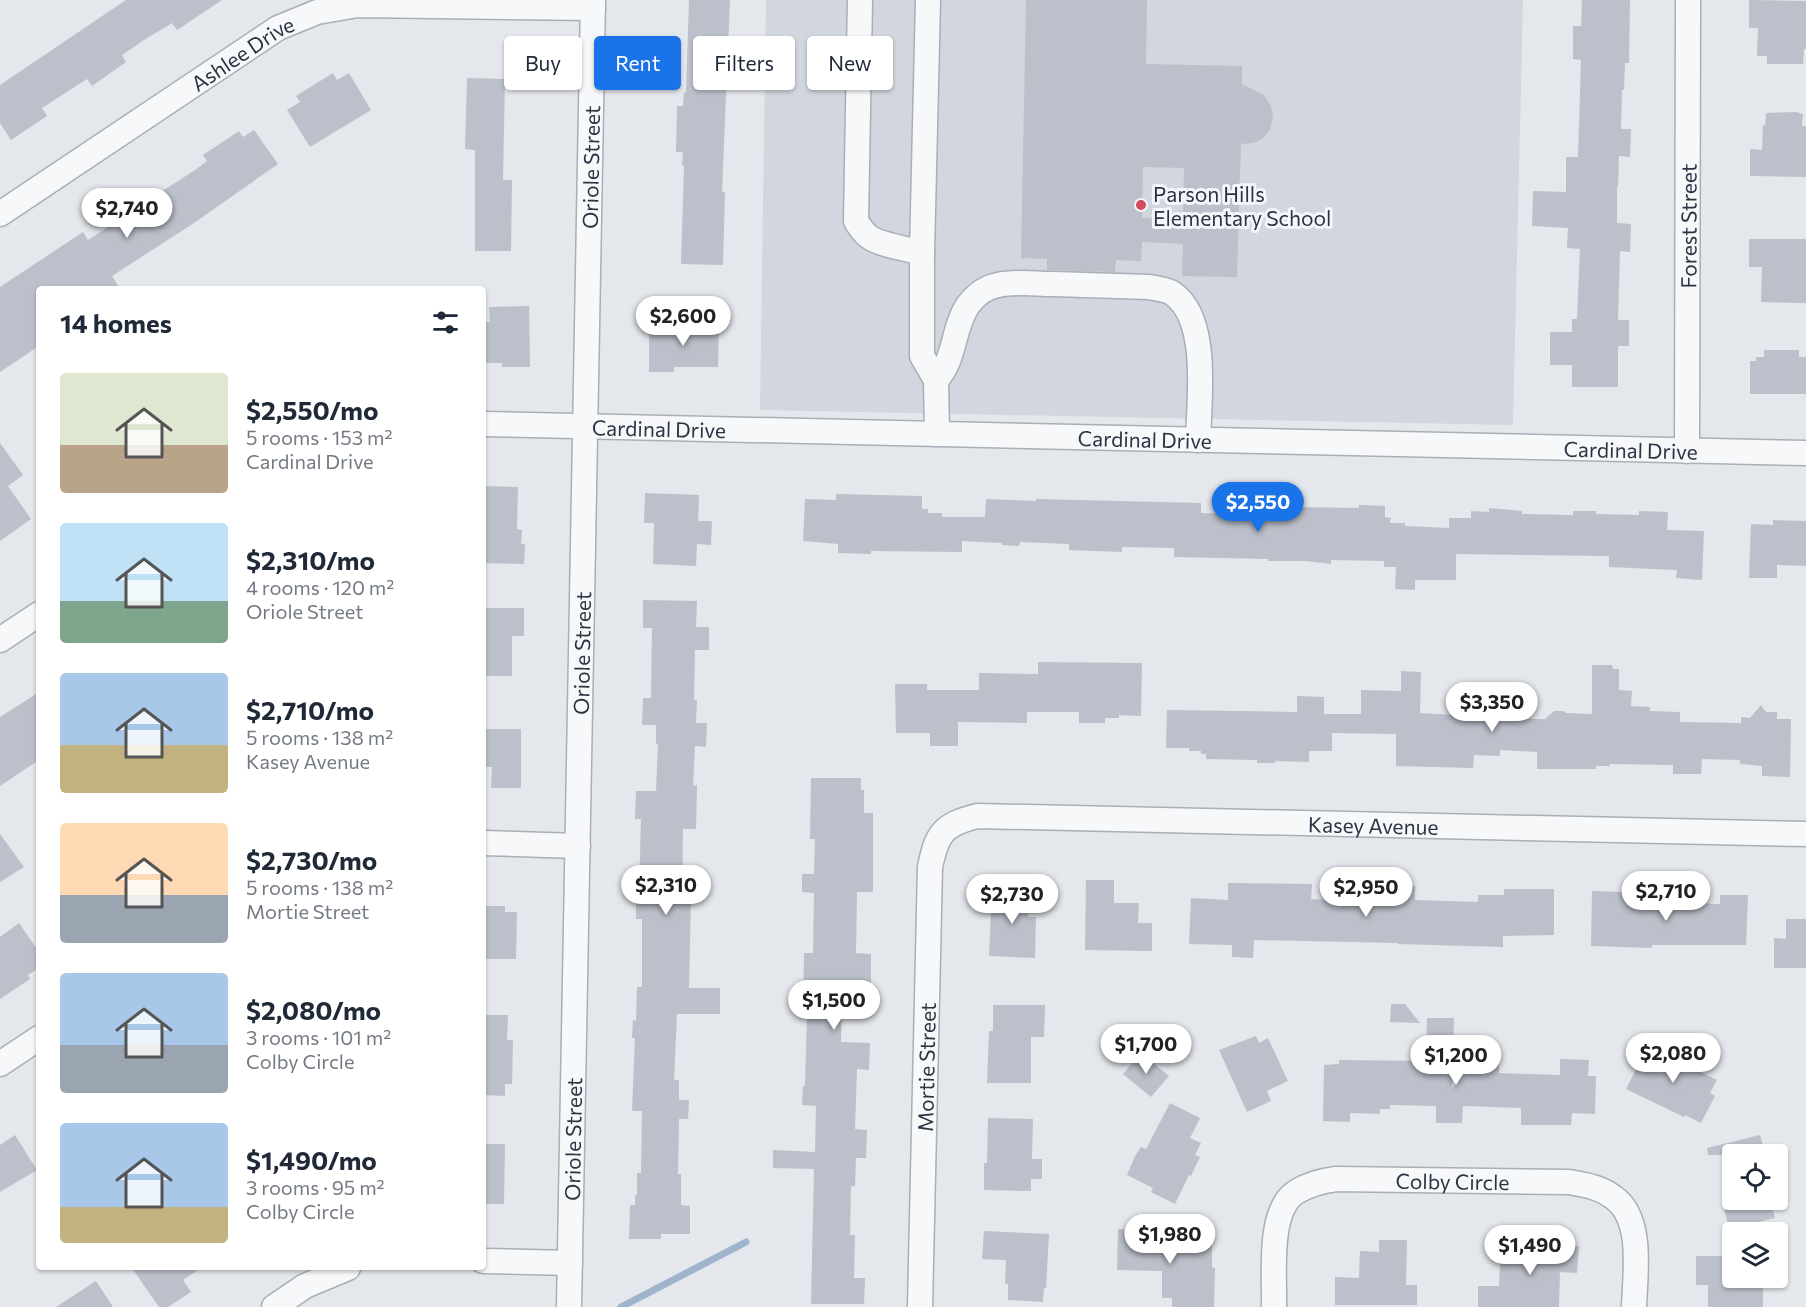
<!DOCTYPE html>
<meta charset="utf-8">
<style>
body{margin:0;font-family:Commissioner,sans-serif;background:#f6f6f7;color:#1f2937;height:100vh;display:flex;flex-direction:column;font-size:22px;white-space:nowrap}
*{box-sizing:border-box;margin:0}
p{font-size:20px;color:#747a83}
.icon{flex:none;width:33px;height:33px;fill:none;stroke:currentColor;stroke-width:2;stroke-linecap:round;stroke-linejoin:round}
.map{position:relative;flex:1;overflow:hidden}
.side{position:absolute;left:36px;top:286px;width:450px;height:984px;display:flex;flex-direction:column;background:#fff;border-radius:6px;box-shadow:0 2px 4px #0004}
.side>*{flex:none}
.guide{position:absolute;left:504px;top:36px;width:570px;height:54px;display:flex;gap:12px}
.buttons{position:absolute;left:1722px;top:1144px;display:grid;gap:12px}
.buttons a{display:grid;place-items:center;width:66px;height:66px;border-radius:6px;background:#fff;box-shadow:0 2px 4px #0004;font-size:30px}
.price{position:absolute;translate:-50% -51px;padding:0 14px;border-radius:21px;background:#fff;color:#222;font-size:20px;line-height:39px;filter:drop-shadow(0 2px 3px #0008)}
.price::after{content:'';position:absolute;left:50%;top:36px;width:18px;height:14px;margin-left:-9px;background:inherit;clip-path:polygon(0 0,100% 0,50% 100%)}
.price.selected{background:#1a73e8;color:#fff}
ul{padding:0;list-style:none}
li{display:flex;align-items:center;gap:18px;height:150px;padding:0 24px}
li span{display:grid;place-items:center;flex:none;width:168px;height:120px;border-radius:6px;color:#555}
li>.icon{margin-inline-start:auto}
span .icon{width:72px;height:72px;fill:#fffc;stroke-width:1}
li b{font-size:26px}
h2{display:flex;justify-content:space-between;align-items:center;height:72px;padding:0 24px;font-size:26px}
.tag{padding:0 21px;border-radius:6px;background:#fff;box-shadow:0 2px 4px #0004;font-size:21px;line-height:54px}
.tag.selected{background:#1a73e8;color:#fff}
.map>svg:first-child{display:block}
</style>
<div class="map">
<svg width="1806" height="1307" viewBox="0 0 1806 1307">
<rect width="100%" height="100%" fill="#e4e7ec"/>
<!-- built -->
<path fill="#d2d6de" d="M766,0h757l-10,425 -753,-15z"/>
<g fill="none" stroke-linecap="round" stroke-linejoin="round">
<!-- stream -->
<path stroke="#9fb4cc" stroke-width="7" d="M621,1307l125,-65"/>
</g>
<!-- building -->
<path fill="#bbc0ca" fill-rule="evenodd" d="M126,0h96l-45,30 -5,-7 -28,17 -22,15 4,7 -34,24 -5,-7 -45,29 5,8 -36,24 -11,-17v-38z
M689,0h41l-8,192h3l-2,73 -42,-1 3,-98 -2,-1 1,-13h-7l1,-46h6l1,-14 2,1z
M1026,0h121l-1,64 96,2v18l22,11 7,11 2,11 -3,13 -7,8 -9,5 -13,1 -4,133 -55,-1 1,-32 -41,-2 -1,19 -25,-1 -1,12 -68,-2v-11l-26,-1zM1143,167l41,1 -1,51 -41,-1z
M1582,0h48l-1,63h-4l-1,27h-2l-1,39h10l-1,28 -11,-1 -1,31h-1v36l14,1 -1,28 -10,-1 -2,69h11v26h-11v41h-46v-22h-22v-33h22v-13h5l3,-70 -13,-1 1,-20 -36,-2 1,-35 33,1v-35h12l3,-97 -8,-1v-33h8z
M1749,0l57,1v48h-2l-1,15h-36v-8h-10l1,-28h-9z
M333,73l4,7 12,-7 22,37 -61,37 -23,-37 13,-8 -4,-6z
M467,78l38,1 -2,101h9l-1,71h-36v-101l-10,-1z
M1796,112l7,2 -1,12h4v51l-56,-1v-27l12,1 1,-25 2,1 1,-13z
M254,130l24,34 -84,59 -82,53 9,14h-82v56l-39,26v-85l83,-55 5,8 34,-22 -4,-6 36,-24 4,6 37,-24 12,-9 -4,-6 36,-24 4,6z
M1749,239h57v64l-45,-1 1,-35h-13z
M529,306l1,61h-28v-4h-19v-41h7l-1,-15z
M649,326h70l-1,41h-44v5h-25z
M1764,350h35v7h7v37h-56v-33h6v-4h8z
M0,443l23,32 -15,11 23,33 -31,22z
M483,486l35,1 -1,42 5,1 -1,14h4l-1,20 -41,-1z
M645,493l54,2 -1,26h14l-1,24 -14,-1 -1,22 -43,-2 1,-41h-10z
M836,494l86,2v13h6v4h14v4h43l1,-18 50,2v-2l165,4v10l68,2v-11l27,1v2l63,1v-3l26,1v11l6,1 -1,5h15v3l44,2v-10h22v-7l18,1v-4l33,3v3l51,1v-4h23v3l43,1v-4l29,1 -1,18 37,1 -2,49 -26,-2 1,-8 -68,-3v-11l-153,-2v26h-41v10l-20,-1 1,-22h-12v-6l-53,-1v4l-25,-3h-38v-2l-94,-2v-9l-52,-1v5l-53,-2v-6l-49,-2 -1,4 -17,-1v-2l-40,-2v11l-91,-1v3l-33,-1v-9l-35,-3 2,-42 31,1z
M1773,520l33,1v45l-29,-1v13h-28l2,-54 22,1z
M643,600l54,1 -1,26h13v23h-14l-1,50h3l-1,23h11l-1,24 -11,-1 -2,40 4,-1 -1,44h-13l-1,66h9l-2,93h31v26h-43l-3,66h5v20h10l-1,19h-9l-1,55h3v31l9,1v28h-29v5h-32l1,-34h5v-10h2v-22h4l1,-62h-10l3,-73h-3l1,-18 3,1 1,-34h5v-68h-6v-25h3l2,-75h-6l1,-28h20l2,-47h-2v-19h-14l1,-27h8l1,-70h-9z
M483,608h41v28h-12v40h-29z
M1038,662l104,1 -1,53 -22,-1v3h-14v5h-26v-11h-52v11l-69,-1v24h-28v-13h-34l-1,-49h32v6h52v-17l59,1z
M1592,665h20l1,4h6v21l13,1 -1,15 19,1v4l30,1v10l61,1v-6l9,1 11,-13 5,7h11v7h14l-1,58 -28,-1v-10l-22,-2v-4l-38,-1 -1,15h-28v-9l-63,-1v2h-14v3h-59v-17l-37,-2v6l-26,-1 -1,13 -77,-2v-32l-64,-1v18h-23v11l-34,-1v2h-18v-3l-51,-1v-5h-5v-3h-12v-3h-23l1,-38 130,2v-16l27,1v17h37v-24l40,1v-20l20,1 -1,41 35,2 8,-9 5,7 41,1v5h36l9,-8h9l3,2 26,1z
M39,692v68l-39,26v-69z
M483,729h38v59h-30l1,-21h-9z
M811,778h50v12h3v23h9v79h-16l-1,61 15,1v30l-29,-1 -1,59 29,1 -1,27 -12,-1 -2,60 12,1 -1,28h-10l-1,28h-4l-1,49h5l-1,43h11l-1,26h-53l3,-135 -41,-1v-18l42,2 1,-46 -14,-1 1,-19h2l2,-71h-4l1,-62h9l1,-60 -12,-1v-18h12l1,-35h-5z
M0,834l24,33 -24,15z
M1086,880h28v23h25l-1,20h14v28l-67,-1z
M1228,883l84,1 -1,15 20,1v4l48,1 1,-19h35v14l63,2v-7h26v-6h50v46l-51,1v11l-105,-3v-1l-144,-3 -1,18 -21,-1v-12l-43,-1 2,-46 37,2z
M992,889h33v6h4l-1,22h8l-1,41 -46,-2z
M1592,891l62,2v15h36v-5l30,1v-9h28l-2,50h-94v3l-61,-2z
M483,906h22v6h12l-1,47h-30v-13h-3z
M1786,919h20v49h-32v-30l12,1z
M19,923l20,29v16l-11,7 2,4 -30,20v-62z
M1391,1004h14l15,19 -30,-1z
M993,1005h52l-1,32h-13v46h-44l2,-52h4z
M483,1015h25l-1,25h6l-1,44h-7v12l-22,-1z
M1427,1018h27l-2,70 26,-30 9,1 5,4h7v10l61,2v-16l29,1 -1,16h8l-1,38 -23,-1 -1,12h-50v-17l-58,-2 -1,17h-26v-17l-46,-1v4h-10v5l-30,-1v9l-27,-1 1,-56 15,-1v-4l87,1z
M1256,1036l3,7 9,-5 20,43 -21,10 4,10 -24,11 -28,-62z
M1648,1046l14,7 3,-6 34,18 -2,5 20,10 -7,13 5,3 -14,27 -16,-8 -1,2 -58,-28z
M1141,1053l28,23 -18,21 -28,-23z
M1170,1103l30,15 -10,20 11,5 -6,12 5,2 -9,19 -2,-1 -14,29 -24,-12 2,-4 -26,-13 8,-19 6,-9 5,2z
M988,1118l45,1 -1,40h10v20h-11v12l-47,-1v-27h3z
M15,1135l22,35 -37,22v-47z
M1760,1135l6,20h-58l-1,-7z
M483,1144h22l-1,60h-21z
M1722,1200h48l5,18 -46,11z
M1118,1229l59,2v13l35,1v22l3,1 -1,39h-42v-9h-10v-27l-45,-1z
M984,1231l65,3 -3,54h-2l-1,14 -35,-2v-16h-3l1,-24 -24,-1z
M1379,1240h28l-1,45h11v20h-82v-28l24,1 1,-27 19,1z
M1501,1242l78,4 -2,27 -17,-1 -1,35h-81v-21h21z
M1696,1256h33v5h3v17h31v29h-55v-22h-12z
M132,1268h69l-18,12 8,12 -23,15h-9z
M96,1281l17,26h-57z"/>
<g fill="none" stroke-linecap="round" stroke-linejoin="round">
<defs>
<g id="minor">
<path d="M860,0l-4,221c3,5 7,11 12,15 8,8 41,13 54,17"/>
<path d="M928,0l-6,253v103l14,24"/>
<path id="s1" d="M0,214l278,-186 39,-16 41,-7 235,3"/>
<path id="s2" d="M483,424l1323,29"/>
<path d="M937,434l-1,-54c20,-21 16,-51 32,-75 7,-9 18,-18 30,-20 18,-4 37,-1 55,-1 32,1 64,2 97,3 7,2 16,2 22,6 38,25 27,107 26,147"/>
<path id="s3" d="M1687,451l1,-451"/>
<path d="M0,640l39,-26"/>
<path d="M483,843l95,3"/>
<path d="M0,1064l39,-26"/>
<path d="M483,1261l87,2"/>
<path d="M274,1307l31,-21 43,-18"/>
<path id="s4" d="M569,1307l24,-1307"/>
<path id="s5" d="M920,1307l10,-440c7,-34 13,-42 47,-51l829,18"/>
<path id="s6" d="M1274,1307c1,-31 -7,-96 22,-115 13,-8 25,-11 40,-13l233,3c16,3 31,5 44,15 31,21 22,77 21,110"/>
</g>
</defs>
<!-- minor casing -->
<use href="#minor" stroke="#a9aeb7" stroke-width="27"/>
<!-- minor -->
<use href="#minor" stroke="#f7f8fa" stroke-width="24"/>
</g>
<!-- markers -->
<circle fill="#d1495b" stroke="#f4f6f9" stroke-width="2" cx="1141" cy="205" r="6"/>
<g text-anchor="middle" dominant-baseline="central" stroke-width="6" stroke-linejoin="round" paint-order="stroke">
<!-- street labels -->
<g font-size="21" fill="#2b3445" stroke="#f4f6f9">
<text stroke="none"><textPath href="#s1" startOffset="291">Ashlee Drive</textPath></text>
<text stroke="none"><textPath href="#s4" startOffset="1140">Oriole Street</textPath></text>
<text stroke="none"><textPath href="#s3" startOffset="225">Forest Street</textPath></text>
<text stroke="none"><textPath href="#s2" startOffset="176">Cardinal Drive</textPath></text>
<text stroke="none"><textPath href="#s2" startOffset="662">Cardinal Drive</textPath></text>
<text stroke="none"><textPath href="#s2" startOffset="1148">Cardinal Drive</textPath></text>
<text stroke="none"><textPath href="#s4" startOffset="654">Oriole Street</textPath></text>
<text stroke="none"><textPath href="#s5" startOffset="912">Kasey Avenue</textPath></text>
<text stroke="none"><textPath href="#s5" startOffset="240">Mortie Street</textPath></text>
<text stroke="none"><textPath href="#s4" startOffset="168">Oriole Street</textPath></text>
<text stroke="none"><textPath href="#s6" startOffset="280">Colby Circle</textPath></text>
</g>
<!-- poi labels -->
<g font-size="21" fill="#2b3445" stroke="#f4f6f9" text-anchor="start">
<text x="1153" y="193">Parson Hills<tspan x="1153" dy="24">Elementary School</tspan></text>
</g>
</g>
</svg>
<div class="buttons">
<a><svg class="icon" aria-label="locate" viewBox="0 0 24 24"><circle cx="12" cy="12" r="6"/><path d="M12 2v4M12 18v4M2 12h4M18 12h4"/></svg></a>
<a><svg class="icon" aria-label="layers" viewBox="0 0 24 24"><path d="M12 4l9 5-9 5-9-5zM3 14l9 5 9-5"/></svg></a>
</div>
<b class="price" style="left:127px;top:239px">$2,740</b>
<b class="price" style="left:683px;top:347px">$2,600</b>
<b class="price selected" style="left:1258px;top:533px">$2,550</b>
<b class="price" style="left:1492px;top:733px">$3,350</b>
<b class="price" style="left:666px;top:916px">$2,310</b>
<b class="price" style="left:1366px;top:918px">$2,950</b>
<b class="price" style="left:1666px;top:922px">$2,710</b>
<b class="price" style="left:1012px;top:925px">$2,730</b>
<b class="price" style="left:834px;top:1031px">$1,500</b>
<b class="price" style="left:1146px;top:1075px">$1,700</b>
<b class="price" style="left:1673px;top:1084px">$2,080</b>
<b class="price" style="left:1456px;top:1086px">$1,200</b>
<b class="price" style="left:1170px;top:1265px">$1,980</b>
<b class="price" style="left:1530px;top:1276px">$1,490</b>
<div class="guide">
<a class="tag">Buy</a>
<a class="tag selected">Rent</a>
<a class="tag">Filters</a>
<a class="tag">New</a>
</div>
<section class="side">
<h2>14 homes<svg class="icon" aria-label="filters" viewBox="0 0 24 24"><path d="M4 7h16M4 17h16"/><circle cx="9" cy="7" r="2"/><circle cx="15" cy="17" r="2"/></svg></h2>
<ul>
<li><span style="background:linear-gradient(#dfe7d0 60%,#b9a48a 0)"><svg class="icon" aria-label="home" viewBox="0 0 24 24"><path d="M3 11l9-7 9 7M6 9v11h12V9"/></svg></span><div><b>$2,550/mo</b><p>5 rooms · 153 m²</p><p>Cardinal Drive</p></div></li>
<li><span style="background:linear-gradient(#bfe0f5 65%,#7fa58c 0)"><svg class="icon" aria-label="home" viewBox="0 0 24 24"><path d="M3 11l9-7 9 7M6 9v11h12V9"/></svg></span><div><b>$2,310/mo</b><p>4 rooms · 120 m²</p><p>Oriole Street</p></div></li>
<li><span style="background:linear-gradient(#a9c7e8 60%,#c2b280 0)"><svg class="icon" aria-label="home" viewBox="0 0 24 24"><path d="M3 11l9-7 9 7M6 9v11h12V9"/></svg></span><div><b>$2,710/mo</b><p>5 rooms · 138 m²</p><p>Kasey Avenue</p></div></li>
<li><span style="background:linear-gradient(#ffd9b3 60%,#9aa5b1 0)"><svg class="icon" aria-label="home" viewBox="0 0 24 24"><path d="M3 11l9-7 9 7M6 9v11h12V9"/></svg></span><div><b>$2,730/mo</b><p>5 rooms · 138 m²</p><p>Mortie Street</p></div></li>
<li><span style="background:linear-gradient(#a9c7e8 60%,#9aa5b1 0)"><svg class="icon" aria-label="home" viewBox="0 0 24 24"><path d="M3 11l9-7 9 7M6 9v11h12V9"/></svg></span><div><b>$2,080/mo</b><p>3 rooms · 101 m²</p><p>Colby Circle</p></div></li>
<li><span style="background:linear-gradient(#a9c7e8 70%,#c2b280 0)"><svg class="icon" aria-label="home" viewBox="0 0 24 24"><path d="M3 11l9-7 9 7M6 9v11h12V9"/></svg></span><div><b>$1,490/mo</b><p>3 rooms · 95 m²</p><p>Colby Circle</p></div></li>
</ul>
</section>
</div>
